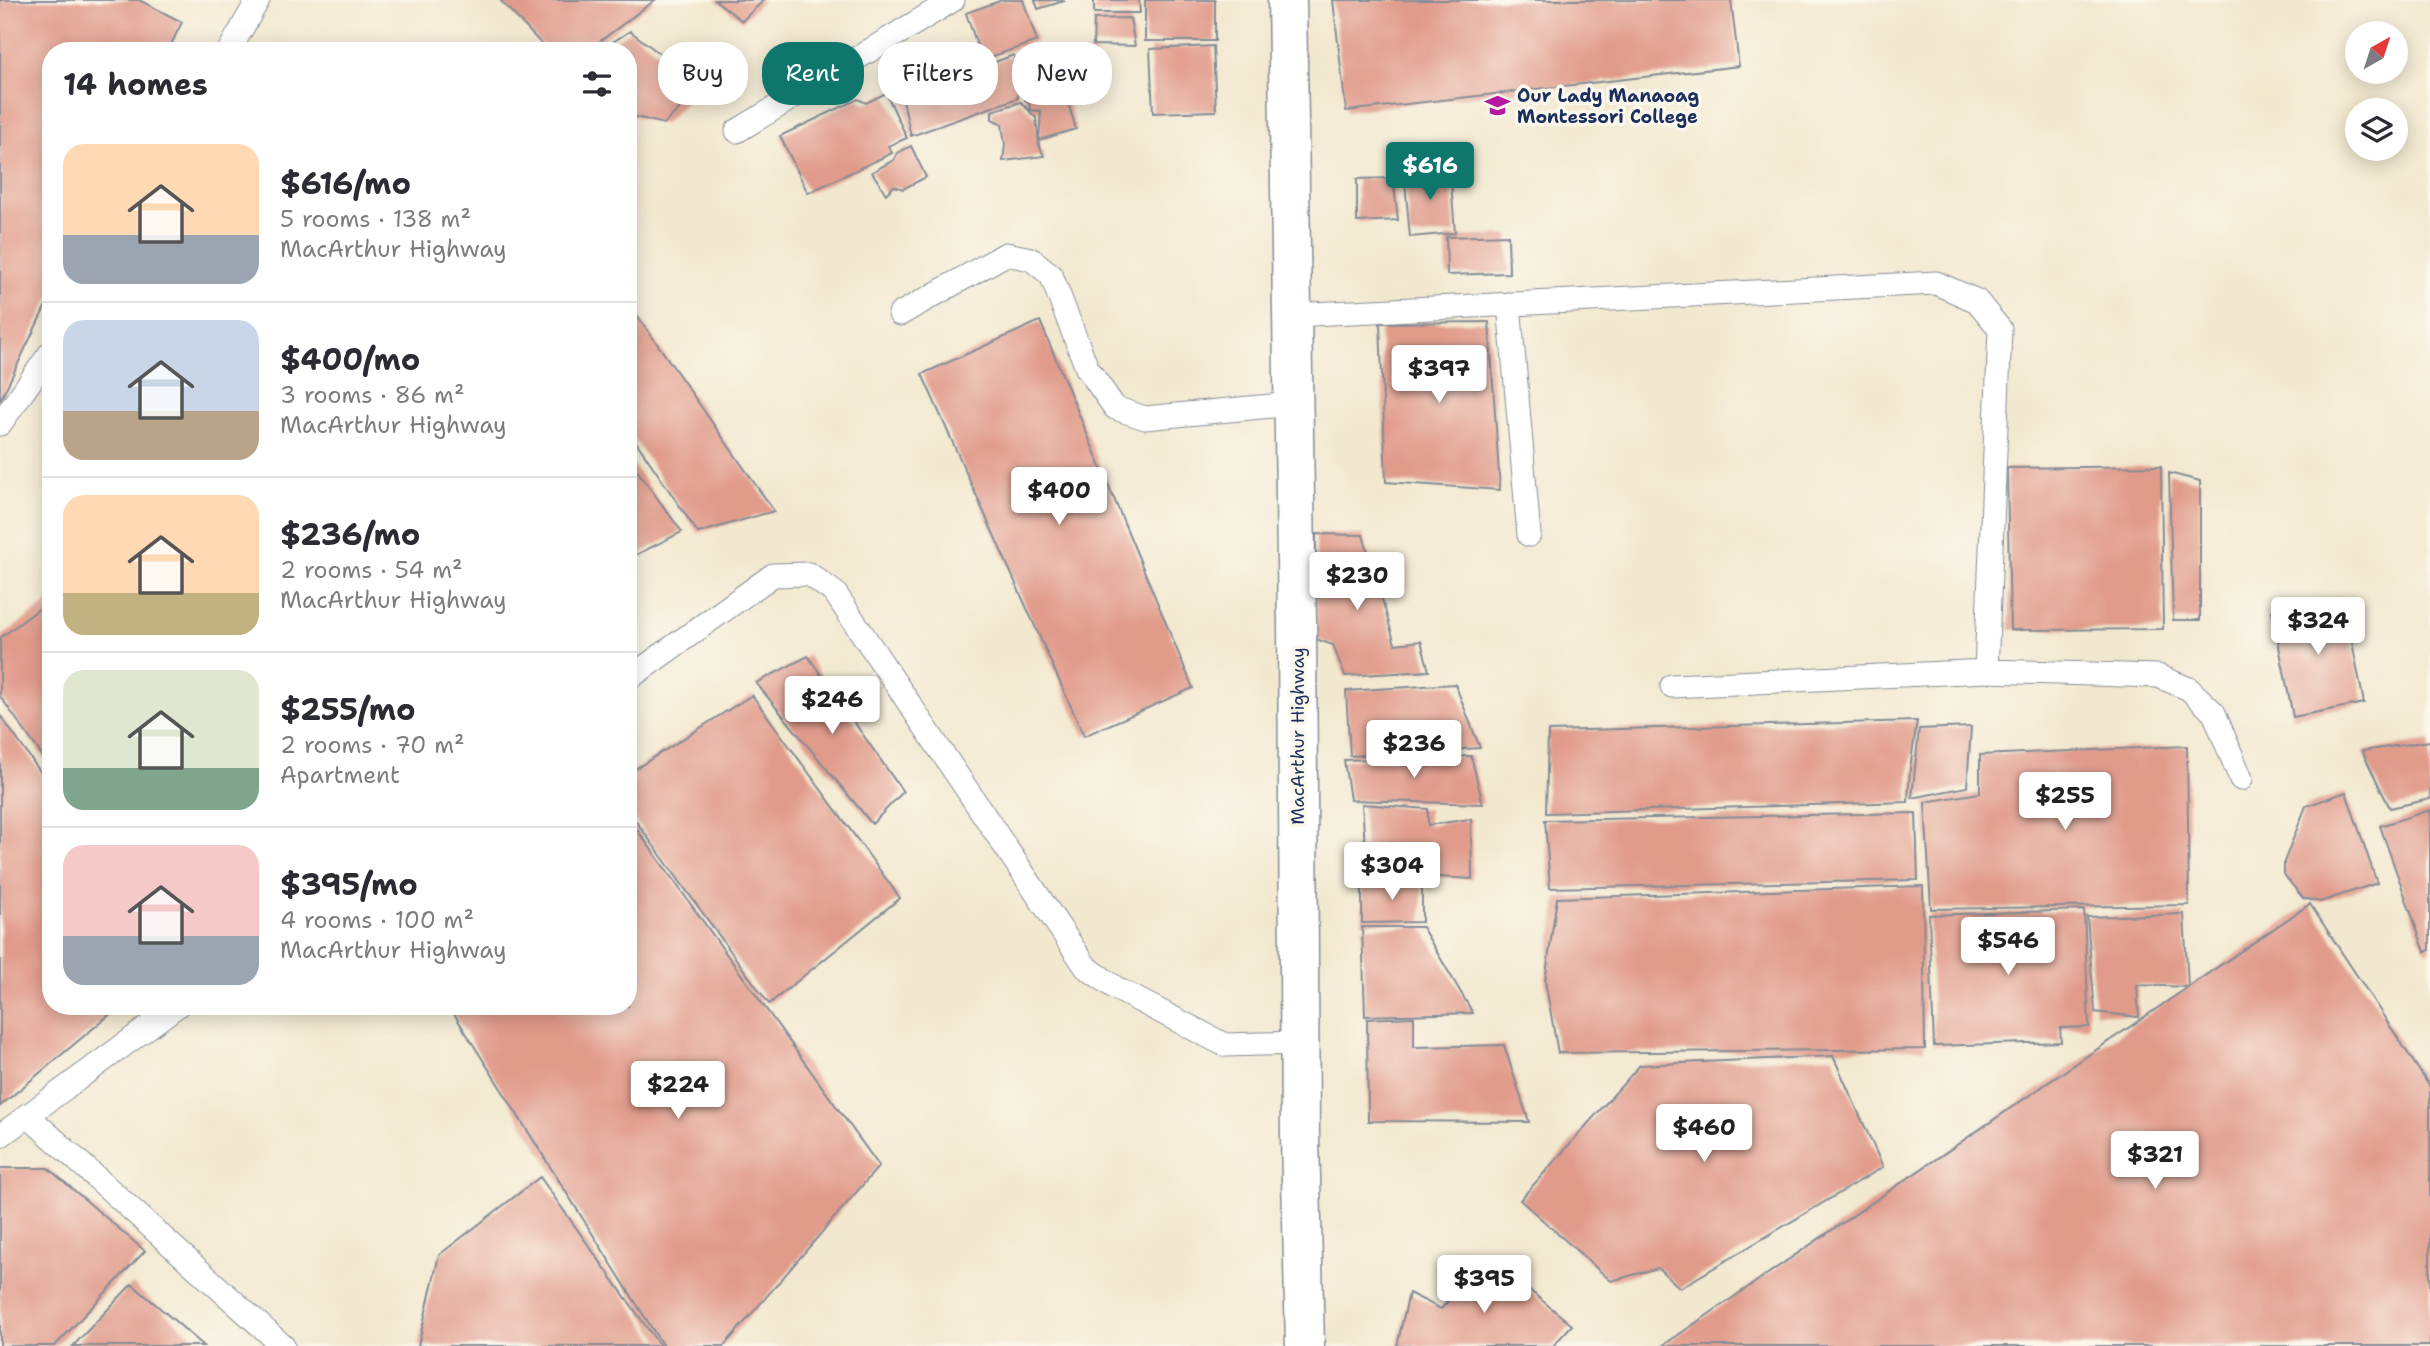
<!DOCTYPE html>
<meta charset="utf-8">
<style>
body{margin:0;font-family:"Shantell Sans",sans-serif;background:#f2f2f3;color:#2b2b33;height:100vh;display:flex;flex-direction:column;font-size:26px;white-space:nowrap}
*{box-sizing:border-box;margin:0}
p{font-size:23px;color:#7c7c81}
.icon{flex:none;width:38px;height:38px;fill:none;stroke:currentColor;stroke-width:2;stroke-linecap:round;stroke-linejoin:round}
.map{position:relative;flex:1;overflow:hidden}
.sheet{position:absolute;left:42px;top:42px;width:595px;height:973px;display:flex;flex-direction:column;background:#fff;border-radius:28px;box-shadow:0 4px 18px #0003}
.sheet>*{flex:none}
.banner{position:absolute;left:658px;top:42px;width:665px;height:63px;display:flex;gap:14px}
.needle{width:46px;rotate:39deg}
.buttons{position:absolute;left:2345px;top:21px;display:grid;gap:14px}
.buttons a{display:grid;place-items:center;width:63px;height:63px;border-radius:50%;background:#fff;box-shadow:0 4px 18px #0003;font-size:35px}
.price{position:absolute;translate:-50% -60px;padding:0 16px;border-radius:7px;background:#fff;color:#222;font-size:23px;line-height:46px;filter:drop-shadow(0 2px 4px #0008)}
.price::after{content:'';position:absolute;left:50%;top:42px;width:21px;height:16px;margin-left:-10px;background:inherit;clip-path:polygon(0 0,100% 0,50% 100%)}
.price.on{background:#0f766e;color:#fff}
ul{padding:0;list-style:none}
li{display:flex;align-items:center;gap:21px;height:175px;padding:0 21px}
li+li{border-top:2px solid #e1e1e2}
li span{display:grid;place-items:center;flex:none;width:196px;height:140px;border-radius:21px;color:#555}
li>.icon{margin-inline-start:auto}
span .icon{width:84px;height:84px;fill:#fffc;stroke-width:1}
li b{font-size:30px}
h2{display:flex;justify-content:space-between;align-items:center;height:84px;padding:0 21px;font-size:30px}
.pill{padding:0 24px;border-radius:28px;background:#fff;box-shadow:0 4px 18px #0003;font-size:24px;line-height:63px}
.pill.on{background:#0f766e;color:#fff}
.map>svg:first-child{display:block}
</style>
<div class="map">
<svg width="2430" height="1346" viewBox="0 0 2430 1346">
<rect width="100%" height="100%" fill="#fbf7ec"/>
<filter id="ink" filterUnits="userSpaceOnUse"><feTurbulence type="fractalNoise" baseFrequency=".0143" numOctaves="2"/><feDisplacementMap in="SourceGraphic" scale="14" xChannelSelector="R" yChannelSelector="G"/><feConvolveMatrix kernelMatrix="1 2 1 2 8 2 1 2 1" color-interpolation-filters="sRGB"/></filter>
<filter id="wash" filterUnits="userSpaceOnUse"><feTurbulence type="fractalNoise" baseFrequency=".00686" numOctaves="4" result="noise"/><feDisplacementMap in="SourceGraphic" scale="28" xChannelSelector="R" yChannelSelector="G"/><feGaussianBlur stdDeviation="1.57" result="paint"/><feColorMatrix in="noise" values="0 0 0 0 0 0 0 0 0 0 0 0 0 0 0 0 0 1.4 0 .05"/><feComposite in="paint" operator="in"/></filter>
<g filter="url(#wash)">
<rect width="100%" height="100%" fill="#f2e8cf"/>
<g id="blocks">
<!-- building -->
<path fill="#e19b8b" d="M0,0h139l43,22 -14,29h-117v244l-51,106z
M500,0h155l-68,51h-39z
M715,0h49l-22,21z
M1002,0h21l14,41 -55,19 -16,-47z
M1035,0h28l1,1 -26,8z
M1094,0h45l1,13h-46z
M1145,0h70v41h-70z
M1333,0h398l8,66 -393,45z
M1130,18l5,28 -42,-1 1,-26z
M630,31l72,55 -38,38 -36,-9v-64h-29z
M1213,46l3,65 -63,2 -3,-64z
M1052,50l24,79 -37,11 2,-29 -11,-1 -1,-8 -4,-2 -4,-44z
M1094,50l12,36 -36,9 -13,-35z
M949,51l7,21 -30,12 -6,-14z
M1014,55l4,43 -107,38 -9,-40z
M886,93l21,45 -19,8 4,7 -84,40 -28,-57 78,-37 8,4z
M1021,102l15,16 3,27 5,11 -41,5 2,-17 -3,-20 -10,-5v-8z
M911,146l15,31 -23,12 -9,-3 -8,8 -14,-22 22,-12 3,-7z
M1450,168l5,65 -45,4 -6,-66z
M1393,178l5,42 -41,2v-43z
M1508,235l1,38 -62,2 -1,-38z
M628,302l146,209 -76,22 -70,-103z
M1040,321l153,367 -109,48 -162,-362z
M1489,322l11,168 -114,-8 -6,-159z
M628,458l54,74 -54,27z
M2161,466l2,163 -153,1 -3,-162z
M2169,473l31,8v139h-27z
M1316,534l47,1 32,109 26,-3 8,30 -84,5 -12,-31 -17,-6z
M2343,597l21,106 -71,14 -21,-106z
M51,600v168l-51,-72v-58z
M808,656l95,136 -31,32 -116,-141z
M1455,684l25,64 -130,8 -4,-65z
M752,695l148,203 -131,106 -139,-191 -1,-40z
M0,715l51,72v219h69l-120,100z
M1917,721l-7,47 -2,34 -362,11 2,-82z
M1971,727l-4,60 -55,11 7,-69z
M2430,741v58l-40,9 -28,-57z
M2187,746l2,159 -258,4 -6,-107 55,-9v-38z
M1471,756l12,48 -133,-4 -6,-40z
M2346,792l31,91 -57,19 -17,-4 -19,-23v-13l22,-56z
M1362,804l66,5v16l43,-6 1,60 -105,-6z
M2430,810v140l-5,2 -45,-126z
M1916,813l2,67 -368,8 -5,-68z
M628,817l251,349 -155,180h-61l-214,-340h179z
M1362,882l60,1v39l-60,1z
M1923,886l2,163 -367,4 -13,-72 12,-83z
M2310,904l120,183v259h-768z
M2084,910l5,117 -29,1 1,14 -127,4 -5,-131z
M2184,914l4,73 -51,-2 2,32 -44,-5 -8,-95z
M1362,927h60l51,86 -108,3z
M1414,1017v30l90,-2 25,77 -161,-1 -1,-102z
M1833,1056l50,111 -203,121 -22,-20 -47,13 -91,-81 120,-135z
M0,1168h48l97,83 -90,95h-55z
M540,1177l120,169h-242l21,-91z
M1488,1256l84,69 -19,21h-156l12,-53 32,16z
M132,1284l72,62h-131z"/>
</g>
</g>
<g filter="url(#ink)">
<use href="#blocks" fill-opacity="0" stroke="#868c96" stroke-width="2"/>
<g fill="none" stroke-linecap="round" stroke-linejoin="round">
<defs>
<path id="lane" d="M229,51l29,-51
M737,131l216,-131
M1509,304l20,231
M900,314l106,-60 25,5 20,16 36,93 28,40 30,10 147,-14
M1291,315l645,-32 41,18 23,28 -14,342 -314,15
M0,424l51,-72
M1986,671l172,5 31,13 25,24 27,66
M628,679l145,-104 36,-1 26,19 251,374 31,22 108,56 75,-2
M27,1115l256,231
M0,1136l177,-130"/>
<path id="highway" d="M1287,0l10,622 3,514 5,210"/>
</defs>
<!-- lane casing -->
<use href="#lane" stroke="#868c96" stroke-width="25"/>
<!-- highway casing -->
<use href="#highway" stroke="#868c96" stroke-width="41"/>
<!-- lane -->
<use href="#lane" stroke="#fff" stroke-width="23"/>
<!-- highway -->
<use href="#highway" stroke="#fff" stroke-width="38"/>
</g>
</g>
<!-- icons -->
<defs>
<symbol id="university-bare" viewBox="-9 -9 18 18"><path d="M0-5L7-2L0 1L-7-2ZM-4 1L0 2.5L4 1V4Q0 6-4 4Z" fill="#b5179e" stroke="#fbf7ec" stroke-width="2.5" paint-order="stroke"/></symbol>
</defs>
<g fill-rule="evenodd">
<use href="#university-bare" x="1480" y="88" width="35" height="35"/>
</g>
<g text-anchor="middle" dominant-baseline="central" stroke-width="7" stroke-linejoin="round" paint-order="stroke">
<!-- poi labels -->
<g font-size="18" font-weight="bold" fill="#1b2f5e" stroke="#fbf7ec" text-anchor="start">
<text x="1517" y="96">Our Lady Manaoag<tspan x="1517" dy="21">Montessori College</tspan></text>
</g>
<!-- street labels -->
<g font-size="18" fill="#1b2f5e" stroke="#fbf7ec">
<text transform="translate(1298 736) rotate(-90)">MacArthur Highway</text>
</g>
</g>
</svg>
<div class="buttons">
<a><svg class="needle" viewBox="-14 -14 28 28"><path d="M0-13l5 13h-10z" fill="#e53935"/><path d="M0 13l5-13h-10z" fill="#7c7c81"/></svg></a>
<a><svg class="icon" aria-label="layers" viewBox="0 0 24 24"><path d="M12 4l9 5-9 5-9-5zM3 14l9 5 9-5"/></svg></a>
</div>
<b class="price on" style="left:1430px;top:202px">$616</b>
<b class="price" style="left:1439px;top:405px">$397</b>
<b class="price" style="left:1059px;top:527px">$400</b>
<b class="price" style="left:1357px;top:612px">$230</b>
<b class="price" style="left:2318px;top:657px">$324</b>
<b class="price" style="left:832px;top:736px">$246</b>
<b class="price" style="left:1414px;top:780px">$236</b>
<b class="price" style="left:2065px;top:832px">$255</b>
<b class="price" style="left:1392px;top:902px">$304</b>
<b class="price" style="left:2008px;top:977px">$546</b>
<b class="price" style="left:678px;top:1121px">$224</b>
<b class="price" style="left:1704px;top:1164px">$460</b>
<b class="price" style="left:2155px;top:1191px">$321</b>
<b class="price" style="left:1484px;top:1315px">$395</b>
<div class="banner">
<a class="pill">Buy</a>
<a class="pill on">Rent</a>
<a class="pill">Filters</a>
<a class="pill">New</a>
</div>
<section class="sheet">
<h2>14 homes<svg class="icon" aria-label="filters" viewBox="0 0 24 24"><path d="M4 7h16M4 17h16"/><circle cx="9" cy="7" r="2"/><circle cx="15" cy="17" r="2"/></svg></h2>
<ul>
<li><span style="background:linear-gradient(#ffd9b3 65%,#9aa5b1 0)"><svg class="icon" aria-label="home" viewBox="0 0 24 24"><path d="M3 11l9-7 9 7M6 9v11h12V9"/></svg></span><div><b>$616/mo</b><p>5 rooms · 138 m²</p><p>MacArthur Highway</p></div></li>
<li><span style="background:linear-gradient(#c9d6e8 65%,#b9a48a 0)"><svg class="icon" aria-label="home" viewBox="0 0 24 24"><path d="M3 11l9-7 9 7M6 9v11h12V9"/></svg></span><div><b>$400/mo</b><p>3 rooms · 86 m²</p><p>MacArthur Highway</p></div></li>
<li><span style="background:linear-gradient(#ffd9b3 70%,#c2b280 0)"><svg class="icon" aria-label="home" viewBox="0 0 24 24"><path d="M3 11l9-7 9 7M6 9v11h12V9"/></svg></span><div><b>$236/mo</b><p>2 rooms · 54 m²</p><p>MacArthur Highway</p></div></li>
<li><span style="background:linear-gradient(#dfe7d0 70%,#7fa58c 0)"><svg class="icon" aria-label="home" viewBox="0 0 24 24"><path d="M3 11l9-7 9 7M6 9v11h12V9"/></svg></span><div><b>$255/mo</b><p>2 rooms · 70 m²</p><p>Apartment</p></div></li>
<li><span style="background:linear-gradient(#f6c9c9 65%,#9aa5b1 0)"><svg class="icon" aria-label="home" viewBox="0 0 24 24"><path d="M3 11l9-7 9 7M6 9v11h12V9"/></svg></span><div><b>$395/mo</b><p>4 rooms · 100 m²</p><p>MacArthur Highway</p></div></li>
</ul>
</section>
</div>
